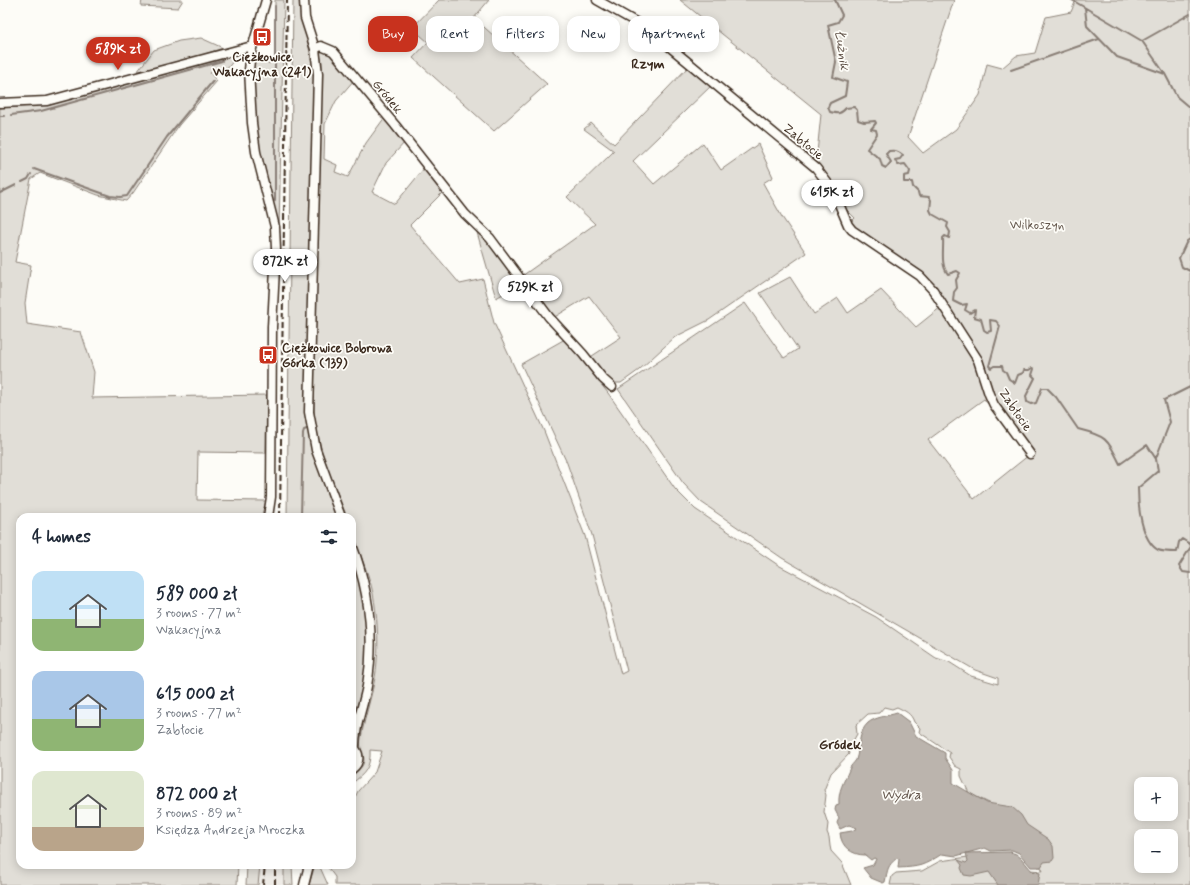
<!DOCTYPE html>
<meta charset="utf-8">
<style>
body{margin:0;font-family:Mynerve,sans-serif;background:#f6f6f7;color:#1f2937;height:100vh;display:flex;flex-direction:column;font-size:15px;white-space:nowrap}
*{box-sizing:border-box;margin:0}
p{font-size:13px;color:#747a83}
.icon{flex:none;width:22px;height:22px;fill:none;stroke:currentColor;stroke-width:2;stroke-linecap:round;stroke-linejoin:round}
.map{position:relative;flex:1;overflow:hidden}
.side{position:absolute;left:16px;top:513px;width:340px;height:356px;display:flex;flex-direction:column;background:#fff;border-radius:12px;box-shadow:0 2px 10px #0003}
.side>*{flex:none}
.banner{position:absolute;left:368px;top:16px;width:380px;height:36px;display:flex;gap:8px}
.controls{position:absolute;left:1134px;top:777px;display:grid;gap:8px}
.controls a{display:grid;place-items:center;width:44px;height:44px;border-radius:8px;background:#fff;box-shadow:0 2px 10px #0003;font-size:20px}
.price{position:absolute;translate:-50% -34px;padding:0 9px;border-radius:14px;background:#fff;color:#222;font-size:13px;line-height:26px;filter:drop-shadow(0 1px 2px #0008)}
.price::after{content:'';position:absolute;left:50%;top:24px;width:12px;height:9px;margin-left:-6px;background:inherit;clip-path:polygon(0 0,100% 0,50% 100%)}
.price.on{background:#c8321e;color:#fff}
ul{padding:0;list-style:none}
li{display:flex;align-items:center;gap:12px;height:100px;padding:0 16px}
li span{display:grid;place-items:center;flex:none;width:112px;height:80px;border-radius:12px;color:#555}
li>.icon{margin-inline-start:auto}
span .icon{width:48px;height:48px;fill:#fffc;stroke-width:1}
li b{font-size:17px}
h2{display:flex;justify-content:space-between;align-items:center;height:48px;padding:0 16px;font-size:17px}
.chip{padding:0 14px;border-radius:12px;background:#fff;box-shadow:0 2px 10px #0003;font-size:14px;line-height:36px}
.chip.on{background:#c8321e;color:#fff}
.map>svg:first-child{display:block}
</style>
<div class="map">
<svg width="1190" height="885" viewBox="0 0 1190 885">
<rect width="100%" height="100%" fill="#fdfcf7"/>
<filter id="ink" filterUnits="userSpaceOnUse"><feTurbulence type="fractalNoise" baseFrequency=".025" numOctaves="2"/><feDisplacementMap in="SourceGraphic" scale="8" xChannelSelector="R" yChannelSelector="G"/><feConvolveMatrix kernelMatrix="1 2 1 2 8 2 1 2 1" color-interpolation-filters="sRGB"/></filter>
<g filter="url(#ink)">
<!-- built -->
<path fill="#efece7" d="M260,865h24v20h-26z"/>
<!-- green -->
<path fill="#e1ded7" stroke="#8e847a" fill-rule="evenodd" d="M142,0h41l-5,8 -37,-2z
M275,0h9l-5,229 -23,-94 -3,-69 3,-16 13,14 6,-7z
M293,0h8l1,15 13,61 -9,333c3,39 16,72 31,108h-50z
M439,0h50l-15,18 73,66 -53,47 -81,-73 15,-16 -16,-14z
M680,0h274l-46,137 15,16 33,-24 24,-34 7,-31 15,4 14,-12 19,-3 11,-36 25,-5 5,-12h114v885h-300l2,-9 4,-3 26,-2 18,-10 35,-5 55,14 13,1 -2,-4h-3l-37,-58 -32,-16 -8,-17v-7l-6,-3 -6,-9 1,-4 -31,-21 1,-4 -6,-6c-3,-9 -9,-11 -17,-15l-5,2 -8,-2 -5,6 -11,1 -12,11 1,9 -9,16 1,4 -18,19 -7,17 2,5 -2,17 4,12 -1,8 2,5 1,9 1,5 11,12 9,22h-516v-8l-9,-12h26v-61l6,-13 17,-19 7,-21 -12,-1c1,17 -5,24 -18,33v-8c23,-15 5,-20 9,-37 4,-24 15,-53 16,-77 2,-22 0,-46 -4,-68 -5,-26 -21,-49 -21,-76h-5c-13,-32 -27,-63 -32,-97 -2,-14 -1,-29 -1,-43l8,-315 -3,-10 4,-3 4,2 27,29 -18,21 -11,23 -1,35 13,6 -2,7 13,5 18,-34 19,-26 20,25 -19,21 -14,29 23,12 30,-37 19,24 -34,34 50,59 23,-5 11,44 50,108 41,105 36,138 6,-3 -35,-136 -25,-72 -46,-99 44,-25 43,54 67,96 20,20 83,56 98,52 60,41 13,4 22,14 27,8v-6l-23,-8 -193,-112 -81,-56 -18,-19 -65,-94 127,-86 39,55 14,-9 -38,-56 30,-16 24,37 24,-16 10,15 33,-23 35,37 25,-20 -17,-22 -70,-57 -3,-6 4,-4 -15,-15 -7,-16 -20,-27 4,-7 4,-39zM984,399l45,56 -55,44 -46,-59zM1141,784h30v30h-30zM1141,836h30v30h-30z
M201,38l22,10 -24,8 -62,16 17,-22 25,-9z
M228,55l6,5 -11,14 -7,-6 -6,5 7,8 -38,44 -46,68 -7,8 -28,-6 -58,-22 -9,6 -16,83 16,3 -6,38 2,21 54,8 13,40 -2,26 175,-3 -1,58 -68,-1 -1,48 69,1 -5,16h-241v348h218l-1,20h-237v-777l50,-3z
M689,66l23,19 -79,76 21,23 49,-41 18,27 37,-26 15,33 -10,6 19,34 24,36 -97,67 -34,17 -36,33 -18,13h-11l-21,-25 32,-21 -32,-41 -36,22 -31,-42 73,-52 -28,-27 47,-46 -30,-22 7,-6 23,21z
M476,229l9,6 36,49 -25,14z
M352,557c18,51 23,112 0,162z
M247,865h13l-2,20h-12z
M284,865h8l1,20h-9z
M315,865h4l9,20h-19z"/>
<!-- water -->
<path fill="#bbb4ad" stroke="#887d74" d="M897,713l12,9 7,14 29,17v5l8,12v13l34,20 25,4 9,8 6,10 21,14 5,7 1,12 -2,3 -8,1 -3,5h-10l-12,-14 -7,-3 -21,1 -6,-3 -29,8 -14,-2c-19,12 -22,13 -44,14l1,-9 -2,-1c-10,8 -9,11 -12,24l-2,1 -12,-5 -8,-10 10,-3 3,-6 -2,-1 -3,2 -6,-5c-13,0 -24,-8 -25,-22l12,-2 5,-3 -8,-3 -9,4 -3,-6 2,-5 -4,-8 1,-5 3,-1c-1,-14 5,-22 10,-34 1,-4 5,-7 7,-10 4,-13 2,-28 12,-37 7,-6 20,-7 29,-10z
M966,853l44,-1 6,2 5,4 11,13 8,2 -2,12h-40l-9,-13 -18,4 -7,-1 -3,-7 1,-3 -4,-5 8,3 2,-2z"/>
<g fill="none" stroke-linecap="round" stroke-linejoin="round">
<!-- stream -->
<path stroke="#887d74" stroke-width="2" d="M835,0l7,15 -4,7 -10,3 8,37 -3,15 14,5 -2,14 -15,7 -2,4 2,5c8,2 11,2 16,-4l8,-1 3,3 1,10 6,2 11,-1 1,2 -5,6 5,1 1,4 -10,15 13,10 2,7 4,2 5,-6 -5,-8 3,-3c6,-1 9,0 14,4l-3,4 -5,1 3,5 7,-1 5,7 -1,4 -5,1v6h8l1,5 5,5 1,4 10,1 2,3 -1,10 2,4 16,9 -1,4 3,5 -1,6 -4,-2 -2,2c1,11 -3,27 5,36l9,-3 3,2 -4,7 1,8 -3,4 -1,9 8,4 6,-1 -2,6 5,3 5,-3 -1,7 7,2 3,11 3,2 4,-1 -1,-11 6,1 4,5 -11,40 2,2 3,-2h8l1,4 3,2 3,7 6,4 3,-8 5,-2 1,-3h5l3,-2 2,1 -2,6 3,3 -9,18 1,6 4,2 5,-1 6,-15h5l9,9 22,32c28,7 29,9 42,35l27,-19 9,14 2,12 -20,17c0,18 3,52 20,62 5,2 14,2 19,2l2,-10 3,-3 8,5
M1072,0l70,41 48,-27
M1085,8l2,18 30,31 48,17
M1142,41l23,33 12,23 13,11
M1011,70l88,-31
M11,115l30,-4 181,-50
M0,116h4
M34,169l76,27 10,1 7,-1 40,-59 46,-56
M22,182l6,-3 3,-5
M0,193l16,-8
M275,201v-195
M1190,239l-3,2 -8,17 3,9 8,4
M1156,458l14,-36 -6,-22 26,-13
M301,517l2,-84 1,-3 3,-1
M1190,548l-11,18 4,6 7,1"/>
<defs>
<path id="minor" d="M266,0l-15,52 -2,18 3,53 4,29 19,75 1,22 -4,78 -1,170 -3,20
M304,0l1,18 10,31 3,25 -9,338 7,38 25,67
M597,0l51,29 168,139 17,22 15,35 4,5 68,46 13,14 45,70 11,34 5,11 36,49
M315,49l6,-3 12,5 62,74 70,89 25,24 59,79 34,37 20,25 9,8
M0,103l47,-2 205,-55
M352,545c17,45 23,94 15,141 -4,21 -13,42 -12,63
M352,746c9,7 8,17 0,23
M304,885l5,-20"/>
</defs>
<!-- minor casing -->
<use href="#minor" stroke="#3b2a1e" stroke-width="11"/>
<!-- minor -->
<use href="#minor" stroke="#fdfcf7" stroke-width="8"/>
<!-- rail -->
<path stroke="#3b2a1e" stroke-width="2" stroke-dasharray="6 3" stroke-linecap="butt" d="M280,517l7,-517
M263,885l2,-20
M275,885v-20"/>
</g>
</g>
<!-- icons -->
<defs>
<symbol id="bus-square" viewBox="-11 -11 22 22"><rect x="-9" y="-9" width="18" height="18" rx="4" fill="#c8321e" stroke="#fdfcf7"/><path d="M-5-6H5V4H4V6H2V4H-2V6H-4V4H-5ZM-3.5-4V0h7V-4ZM-3.5 1.2v1.5H-2V1.2ZM2 1.2v1.5H3.5V1.2Z" fill="#fff"/></symbol>
</defs>
<g fill-rule="evenodd">
<use href="#bus-square" x="251" y="26" width="22" height="22"/>
<use href="#bus-square" x="257" y="344" width="22" height="22"/>
</g>
<g text-anchor="middle" dominant-baseline="central" stroke-width="3.5" stroke-linejoin="round" paint-order="stroke">
<!-- poi labels -->
<g font-size="13" font-weight="bold" fill="#3b2a1e" stroke="#fdfcf7">
<text x="262" y="57">Ciężkowice<tspan x="262" dy="15">Wakacyjna (241)</tspan></text>
<text x="282" y="348" text-anchor="start">Ciężkowice Bobrowa<tspan x="282" dy="15">Górka (139)</tspan></text>
</g>
<!-- street labels -->
<g font-size="13" fill="#3b2a1e" stroke="#fdfcf7">
<text transform="translate(387 97) rotate(51)">Gródek</text>
<text transform="translate(803 142) rotate(40)">Zabłocie</text>
<text transform="translate(1015 410) rotate(56)">Zabłocie</text>
</g>
<!-- park labels -->
<g font-size="13" fill="#64574c" stroke="#fdfcf7">
<text x="1037" y="225">Wilkoszyn</text>
</g>
<!-- water labels -->
<g font-size="14" font-style="italic" fill="#615349" stroke="#fdfcf7">
<text transform="translate(842 50) rotate(82)">Łużnik</text>
<text x="901" y="795">Wydra</text>
</g>
<!-- neighbourhood labels -->
<g font-size="14" font-weight="bold" fill="#3b2a1e" stroke="#fdfcf7">
<text x="648" y="64">Rzym</text>
<text x="840" y="745">Gródek</text>
</g>
</g>
</svg>
<div class="controls">
<a>+</a>
<a>−</a>
</div>
<b class="price on" style="left:118px;top:71px">589K zł</b>
<b class="price" style="left:832px;top:214px">615K zł</b>
<b class="price" style="left:285px;top:283px">872K zł</b>
<b class="price" style="left:530px;top:309px">529K zł</b>
<div class="banner">
<a class="chip on">Buy</a>
<a class="chip">Rent</a>
<a class="chip">Filters</a>
<a class="chip">New</a>
<a class="chip">Apartment</a>
</div>
<section class="side">
<h2>4 homes<svg class="icon" aria-label="filters" viewBox="0 0 24 24"><path d="M4 7h16M4 17h16"/><circle cx="9" cy="7" r="2"/><circle cx="15" cy="17" r="2"/></svg></h2>
<ul>
<li><span style="background:linear-gradient(#bfe0f5 60%,#8fb573 0)"><svg class="icon" aria-label="home" viewBox="0 0 24 24"><path d="M3 11l9-7 9 7M6 9v11h12V9"/></svg></span><div><b>589 000 zł</b><p>3 rooms · 77 m²</p><p>Wakacyjna</p></div></li>
<li><span style="background:linear-gradient(#a9c7e8 60%,#8fb573 0)"><svg class="icon" aria-label="home" viewBox="0 0 24 24"><path d="M3 11l9-7 9 7M6 9v11h12V9"/></svg></span><div><b>615 000 zł</b><p>3 rooms · 77 m²</p><p>Zabłocie</p></div></li>
<li><span style="background:linear-gradient(#dfe7d0 70%,#b9a48a 0)"><svg class="icon" aria-label="home" viewBox="0 0 24 24"><path d="M3 11l9-7 9 7M6 9v11h12V9"/></svg></span><div><b>872 000 zł</b><p>3 rooms · 89 m²</p><p>Księdza Andrzeja Mroczka</p></div></li>
</ul>
</section>
</div>
